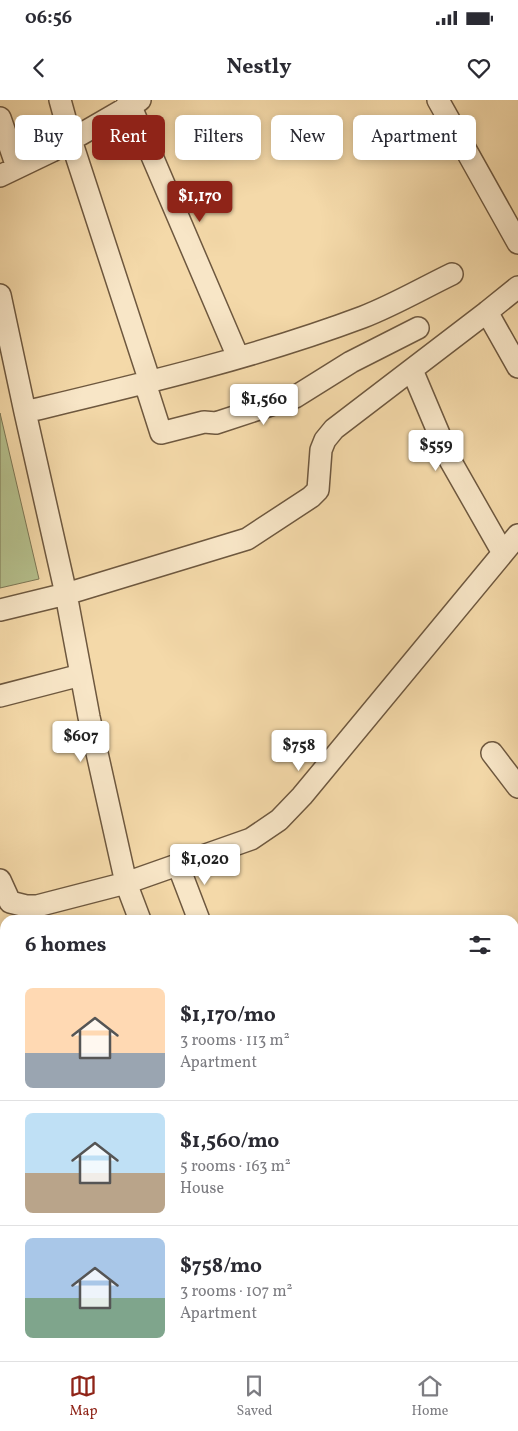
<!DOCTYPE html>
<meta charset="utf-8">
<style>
body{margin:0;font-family:Vollkorn,serif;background:#f2f2f3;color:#2b2b33;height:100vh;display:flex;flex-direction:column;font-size:19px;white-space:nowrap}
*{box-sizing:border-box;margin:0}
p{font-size:16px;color:#7c7c81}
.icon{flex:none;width:28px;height:28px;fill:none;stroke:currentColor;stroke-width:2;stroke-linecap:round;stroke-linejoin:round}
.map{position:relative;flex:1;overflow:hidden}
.panel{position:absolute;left:0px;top:815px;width:519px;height:446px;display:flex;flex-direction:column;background:#fff;border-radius:15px 15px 0 0;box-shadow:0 2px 8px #0003}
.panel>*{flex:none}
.guide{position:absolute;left:15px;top:15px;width:489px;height:45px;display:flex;gap:10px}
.price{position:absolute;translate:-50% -42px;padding:0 11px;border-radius:5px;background:#fff;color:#222;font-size:16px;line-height:32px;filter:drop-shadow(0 1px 2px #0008)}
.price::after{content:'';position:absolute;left:50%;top:30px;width:15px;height:11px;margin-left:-8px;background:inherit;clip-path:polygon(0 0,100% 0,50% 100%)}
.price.current{background:#8f2418;color:#fff}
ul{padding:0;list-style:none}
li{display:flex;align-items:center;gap:15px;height:125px;padding:0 25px}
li+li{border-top:1px solid #e1e1e2}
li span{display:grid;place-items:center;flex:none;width:140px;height:100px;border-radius:8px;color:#555}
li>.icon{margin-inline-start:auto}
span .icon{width:60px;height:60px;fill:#fffc;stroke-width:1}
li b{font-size:21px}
h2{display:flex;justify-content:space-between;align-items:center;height:60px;padding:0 25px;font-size:21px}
.tag{padding:0 18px;border-radius:8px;background:#fff;box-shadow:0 2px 8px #0003;font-size:18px;line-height:45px}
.tag.current{background:#8f2418;color:#fff}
.status{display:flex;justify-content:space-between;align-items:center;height:35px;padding:0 25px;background:#fff;direction:ltr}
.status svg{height:14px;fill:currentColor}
header{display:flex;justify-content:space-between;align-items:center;height:65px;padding:0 25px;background:#fff;font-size:22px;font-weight:700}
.menu{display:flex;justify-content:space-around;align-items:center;height:70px;border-top:1px solid #e1e1e2;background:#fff;font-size:14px;color:#7c7c81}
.menu a{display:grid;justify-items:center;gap:2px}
.menu .current{color:#8f2418}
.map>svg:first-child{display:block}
</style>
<div class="status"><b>06:56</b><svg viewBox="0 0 49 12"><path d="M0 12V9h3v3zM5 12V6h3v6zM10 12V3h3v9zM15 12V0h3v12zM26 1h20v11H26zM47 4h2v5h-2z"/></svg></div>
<header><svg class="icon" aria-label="back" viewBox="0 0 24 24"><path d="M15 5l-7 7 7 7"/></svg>Nestly<svg class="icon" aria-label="heart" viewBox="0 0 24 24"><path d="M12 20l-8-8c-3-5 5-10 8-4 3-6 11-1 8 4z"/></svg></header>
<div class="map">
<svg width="518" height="1261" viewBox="0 0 518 1261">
<rect width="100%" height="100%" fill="#f4d9a9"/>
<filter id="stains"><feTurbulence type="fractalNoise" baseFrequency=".004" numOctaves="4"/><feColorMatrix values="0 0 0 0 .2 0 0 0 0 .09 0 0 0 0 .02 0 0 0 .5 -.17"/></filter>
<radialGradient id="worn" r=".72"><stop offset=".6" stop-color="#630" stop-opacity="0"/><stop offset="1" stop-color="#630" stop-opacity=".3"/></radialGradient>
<!-- green -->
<path fill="#b5c08d" stroke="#7c7654" d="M0,313l39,166 -39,9z"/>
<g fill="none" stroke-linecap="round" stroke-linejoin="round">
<defs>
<path id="minor" d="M60,0l11,40 79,242
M128,0l110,257
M438,0l80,143
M0,18l17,49
M0,76l52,-25 88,-51
M0,195l25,117 41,182 23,123 37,166 14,37
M487,212l31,55
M412,270l38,90 53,93
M145,283l16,50 43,-11 12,1 79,-26 56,-35 67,-34
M25,312c113,-27 229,-54 338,-95 31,-12 60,-29 89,-43
M0,510l66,-16 181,-55 64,-42 7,-7 3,-40 4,-10 9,-11 153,-117 31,-25
M0,596l81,-21
M492,653l26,34
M178,765l21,55
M0,780l10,22 16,4h11l89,-23 125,-44 28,-19 23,-24 216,-261
M514,869l4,-3
M0,962l5,18
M514,1058l4,-2
M0,1063l5,-1
M0,1147l5,-1
M514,1168l4,-1
M155,1256l2,5
M285,1256l1,5
M416,1261l14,-5"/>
</defs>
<!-- minor casing -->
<use href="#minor" stroke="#6e583f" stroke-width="24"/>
<!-- minor -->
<use href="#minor" stroke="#f8e6c7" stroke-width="21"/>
</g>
<rect width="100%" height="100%" filter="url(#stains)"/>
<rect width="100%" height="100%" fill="url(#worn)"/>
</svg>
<b class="price current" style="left:200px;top:123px">$1,170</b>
<b class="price" style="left:264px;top:326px">$1,560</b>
<b class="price" style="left:436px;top:372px">$559</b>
<b class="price" style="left:81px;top:663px">$607</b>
<b class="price" style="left:299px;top:672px">$758</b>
<b class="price" style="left:205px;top:786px">$1,020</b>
<div class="guide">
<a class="tag">Buy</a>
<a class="tag current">Rent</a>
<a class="tag">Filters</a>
<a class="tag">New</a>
<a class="tag">Apartment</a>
</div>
<section class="panel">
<h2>6 homes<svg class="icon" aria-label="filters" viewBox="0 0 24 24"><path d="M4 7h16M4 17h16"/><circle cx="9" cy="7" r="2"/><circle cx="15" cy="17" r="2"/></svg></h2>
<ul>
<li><span style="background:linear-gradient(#ffd9b3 65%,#9aa5b1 0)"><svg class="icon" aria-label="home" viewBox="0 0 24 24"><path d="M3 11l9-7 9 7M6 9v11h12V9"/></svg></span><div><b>$1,170/mo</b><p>3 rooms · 113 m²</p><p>Apartment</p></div></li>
<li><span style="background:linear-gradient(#bfe0f5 60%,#b9a48a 0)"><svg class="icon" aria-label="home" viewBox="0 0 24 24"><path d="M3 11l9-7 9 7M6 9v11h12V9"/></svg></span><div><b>$1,560/mo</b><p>5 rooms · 163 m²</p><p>House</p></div></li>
<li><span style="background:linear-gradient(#a9c7e8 60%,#7fa58c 0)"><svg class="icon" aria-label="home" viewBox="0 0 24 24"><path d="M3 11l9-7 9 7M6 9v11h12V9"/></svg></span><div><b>$758/mo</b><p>3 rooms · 107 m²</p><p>Apartment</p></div></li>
</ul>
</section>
</div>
<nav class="menu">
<a class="current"><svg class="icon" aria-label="map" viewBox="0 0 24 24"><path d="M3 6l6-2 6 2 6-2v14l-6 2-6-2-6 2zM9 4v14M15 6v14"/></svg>Map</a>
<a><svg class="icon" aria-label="saved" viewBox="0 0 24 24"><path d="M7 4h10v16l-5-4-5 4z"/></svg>Saved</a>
<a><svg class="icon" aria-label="home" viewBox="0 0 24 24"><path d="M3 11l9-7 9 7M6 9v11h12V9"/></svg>Home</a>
</nav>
